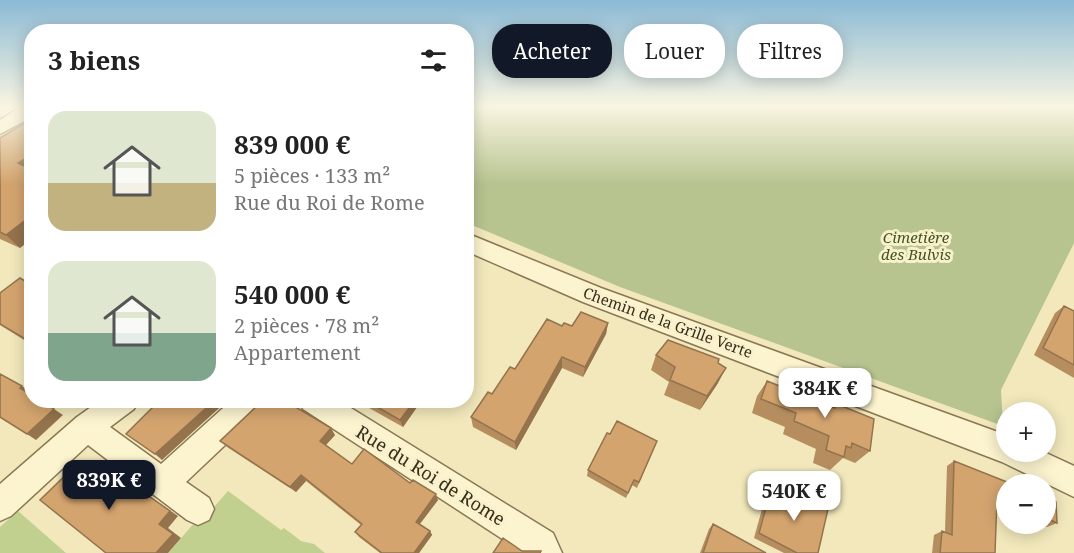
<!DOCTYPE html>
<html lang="fr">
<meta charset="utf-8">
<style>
body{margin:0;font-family:"Noto Serif",serif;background:#f6f6f6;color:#222;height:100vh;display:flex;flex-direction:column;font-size:22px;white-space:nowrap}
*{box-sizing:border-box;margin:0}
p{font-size:20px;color:#767676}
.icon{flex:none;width:33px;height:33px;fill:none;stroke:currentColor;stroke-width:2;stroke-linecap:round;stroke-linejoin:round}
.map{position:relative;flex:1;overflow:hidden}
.sheet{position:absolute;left:24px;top:24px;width:450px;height:384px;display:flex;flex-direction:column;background:#fff;border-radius:24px;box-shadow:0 3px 15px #0003}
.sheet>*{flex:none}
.top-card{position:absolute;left:492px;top:24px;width:492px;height:54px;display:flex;gap:12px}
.tools{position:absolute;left:996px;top:402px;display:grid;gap:12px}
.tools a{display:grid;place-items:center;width:60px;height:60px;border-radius:50%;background:#fff;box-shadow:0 3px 15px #0003;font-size:30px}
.price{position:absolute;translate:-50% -51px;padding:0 14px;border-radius:12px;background:#fff;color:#222;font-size:20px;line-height:39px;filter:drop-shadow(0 2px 3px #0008)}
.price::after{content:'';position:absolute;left:50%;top:36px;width:18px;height:14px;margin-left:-9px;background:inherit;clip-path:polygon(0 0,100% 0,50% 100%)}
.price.selected{background:#111827;color:#fff}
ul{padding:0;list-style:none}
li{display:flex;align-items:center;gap:18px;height:150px;padding:0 24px}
li span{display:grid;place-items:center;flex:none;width:168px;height:120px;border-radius:18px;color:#555}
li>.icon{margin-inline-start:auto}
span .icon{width:72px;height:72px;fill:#fffc;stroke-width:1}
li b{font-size:26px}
h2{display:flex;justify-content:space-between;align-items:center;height:72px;padding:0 24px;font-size:26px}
.chip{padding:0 21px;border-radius:24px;background:#fff;box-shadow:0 3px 15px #0003;font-size:21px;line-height:54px}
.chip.selected{background:#111827;color:#fff}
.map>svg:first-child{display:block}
</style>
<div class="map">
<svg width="1074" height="553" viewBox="0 0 1074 553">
<rect width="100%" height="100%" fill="#f2e8bc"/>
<!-- green -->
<path fill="#c1d08f" d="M228,491l53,39 3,-2 17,13 13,3 11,9h-157l28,-32 4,2z
M18,511l48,42h-66v-26z"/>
<!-- cemetery -->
<path fill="#b7c490" d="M467,106h607v137l-73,147 2,36 -383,-139 -153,-64z"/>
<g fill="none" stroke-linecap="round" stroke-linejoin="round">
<defs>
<path id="street" d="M22,106h10v11l-32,17v-14z
M466,233l135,55 405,147v17h38l30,14v31l-72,-35 -419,-160 -117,-51z
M101,400h37l-4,9 -24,18 51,37 71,-64h35l-4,9 -77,73 23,16 5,11 -5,11 -11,5 -11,-5 -99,-75 -77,71 -11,5v-37l77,-67z
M299,400h39l215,133 9,20h-38l-221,-144z"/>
</defs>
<!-- street casing -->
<use href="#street" stroke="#8a7754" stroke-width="3"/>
<!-- street -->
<use href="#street" fill="#fcf4cf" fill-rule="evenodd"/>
</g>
<!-- wall -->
<path fill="#b58d5f" d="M0,138l20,110 -20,-9z
M32,276v69l-32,-20v-32l25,-12z
M1064,306l10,5v67l-40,-23 21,-42z
M608,323l-2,11 -23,43 -21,-9 -46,82 -43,-23 -2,-10 44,-48 47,-43h10z
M656,355l62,8v20l-18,27 -36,-15 5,-13 -18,-12z
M767,381l67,26 3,-3 33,47 -15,12 -12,-5 -13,12 -17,-7 3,-14 -33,-15 2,-7 -33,-14 5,-17z
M361,400h61l-19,27 -41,-23z
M259,404l76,31 -9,10 26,19 58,19 28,17 -18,24 10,7 2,4 -13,18h-39l-21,-16 -4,-5 6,-7 -55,-44 -10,11 -69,-45 -7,-6z
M610,434l47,7 -20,47 -5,-3 -6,13 -39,-22 1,-6z
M954,461l52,23v26l-10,-4 -1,47h-63l2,-18 8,-4 3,1 2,-66z
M777,485l41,68h-34l-30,-15 10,-36 5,-5h1l2,-7z
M1046,498l11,25 -10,4 -8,-3h7z
M713,524l53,29h-66l9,-24z"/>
<!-- shaded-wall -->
<path fill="#94734d" d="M32,155v21l-14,-13z
M32,215v24l-12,9 -14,-13z
M608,323l-2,11 -23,43 2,-10z
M562,357v11l-46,82 -1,-8z
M726,368l-8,15 -18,27 7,-14z
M22,386l9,6 -2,2 -9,-6z
M215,400h13l-66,60 -7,-6z
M415,400h7l-19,27 -3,-7z
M54,409l9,6 -27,25 -9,-6z
M331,428l4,7 -11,12 -4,-6z
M102,463l76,53 -10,12 13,10 -13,15h-12z
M301,475l5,6 -10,11 -6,-5z
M436,494l2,6 -20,26 -2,-4z
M430,531l2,4 -13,18h-5z"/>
<!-- building -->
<path fill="#d3a46e" stroke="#94734d" stroke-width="1.5" d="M31,119l1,36 -14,8 14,7v45l-26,20 -6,-3v-94z
M32,276v67l-32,-19v-31l20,-15 5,3z
M1064,306l10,5v54l-31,-17z
M581,312l27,11 -23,44 -23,-10 -47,85 -44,-25 17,-25 4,2 18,-27 5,2 32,-50 15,7 2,-3 8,3z
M668,340l51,19 -1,4 8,5 -19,28 -37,-16 5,-13 -19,-12z
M0,374l22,12 -2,2 12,7v5h8l14,9 -27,25 -27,-17z
M767,381l68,27 2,-4 37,15 -4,32 -18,-8 -1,5 -5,-2 -2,11 -18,-7 3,-14 -35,-15 2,-8 -35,-14z
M160,400h55l-60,54 -29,-20z
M260,400h24l47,28 -11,13 32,23 12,-15 46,34 3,-3 23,14 -20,28 14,9 -16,22h-32l-27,-21 7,-8 -61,-49 -11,12 -70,-46 39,-37z
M365,400h50l-15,20z
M617,421l40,20 -18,41 -5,-2 -6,13 -40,-23 19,-37 3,1z
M954,461l58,23h-6v18l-9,-4 -2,55h-55l2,-22 10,4z
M102,463l68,48 -11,13 14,10 -17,19h-50l-66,-53 37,-36 14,9z
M777,485l51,24 -10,44h-21l-38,-20 10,-36 4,2z
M1046,498l10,4 1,21 -11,-5z
M713,524l53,29h-63z
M503,538l19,13h19l-1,2h-47z"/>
<!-- sky -->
<linearGradient id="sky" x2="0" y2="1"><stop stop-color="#8bbad6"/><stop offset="0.58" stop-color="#f9f5e1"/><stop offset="1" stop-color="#f9f5e1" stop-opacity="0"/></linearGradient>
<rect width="1074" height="184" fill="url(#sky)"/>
<g text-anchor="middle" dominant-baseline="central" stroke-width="6" stroke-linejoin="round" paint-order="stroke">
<!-- park labels -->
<g font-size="15" font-style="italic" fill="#42561f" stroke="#f8f1cc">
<text x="916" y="237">Cimetière<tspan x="916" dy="17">des Bulvis</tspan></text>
</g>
<!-- street labels -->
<g font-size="15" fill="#382c1a" stroke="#f8f1cc">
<text transform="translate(668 322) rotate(20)">Chemin de la Grille Verte</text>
</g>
<!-- near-street labels -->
<g font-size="18" fill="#382c1a" stroke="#f8f1cc">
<text transform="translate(431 475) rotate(32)">Rue du Roi de Rome</text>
</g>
</g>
</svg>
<div class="tools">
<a>+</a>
<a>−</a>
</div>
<b class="price" style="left:825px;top:419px">384K €</b>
<b class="price selected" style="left:109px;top:511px">839K €</b>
<b class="price" style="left:794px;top:522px">540K €</b>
<div class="top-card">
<a class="chip selected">Acheter</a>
<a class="chip">Louer</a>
<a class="chip">Filtres</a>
</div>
<section class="sheet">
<h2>3 biens<svg class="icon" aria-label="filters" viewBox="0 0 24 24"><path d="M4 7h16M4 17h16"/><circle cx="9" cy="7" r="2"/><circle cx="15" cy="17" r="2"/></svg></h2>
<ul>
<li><span style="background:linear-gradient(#dfe7d0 60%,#c2b280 0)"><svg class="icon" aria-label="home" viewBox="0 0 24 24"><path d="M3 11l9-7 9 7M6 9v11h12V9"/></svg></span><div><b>839 000 €</b><p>5 pièces · 133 m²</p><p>Rue du Roi de Rome</p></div></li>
<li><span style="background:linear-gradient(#dfe7d0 60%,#7fa58c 0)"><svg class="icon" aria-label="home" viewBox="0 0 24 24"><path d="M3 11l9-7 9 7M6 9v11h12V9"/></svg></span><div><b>540 000 €</b><p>2 pièces · 78 m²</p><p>Appartement</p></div></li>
</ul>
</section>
</div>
